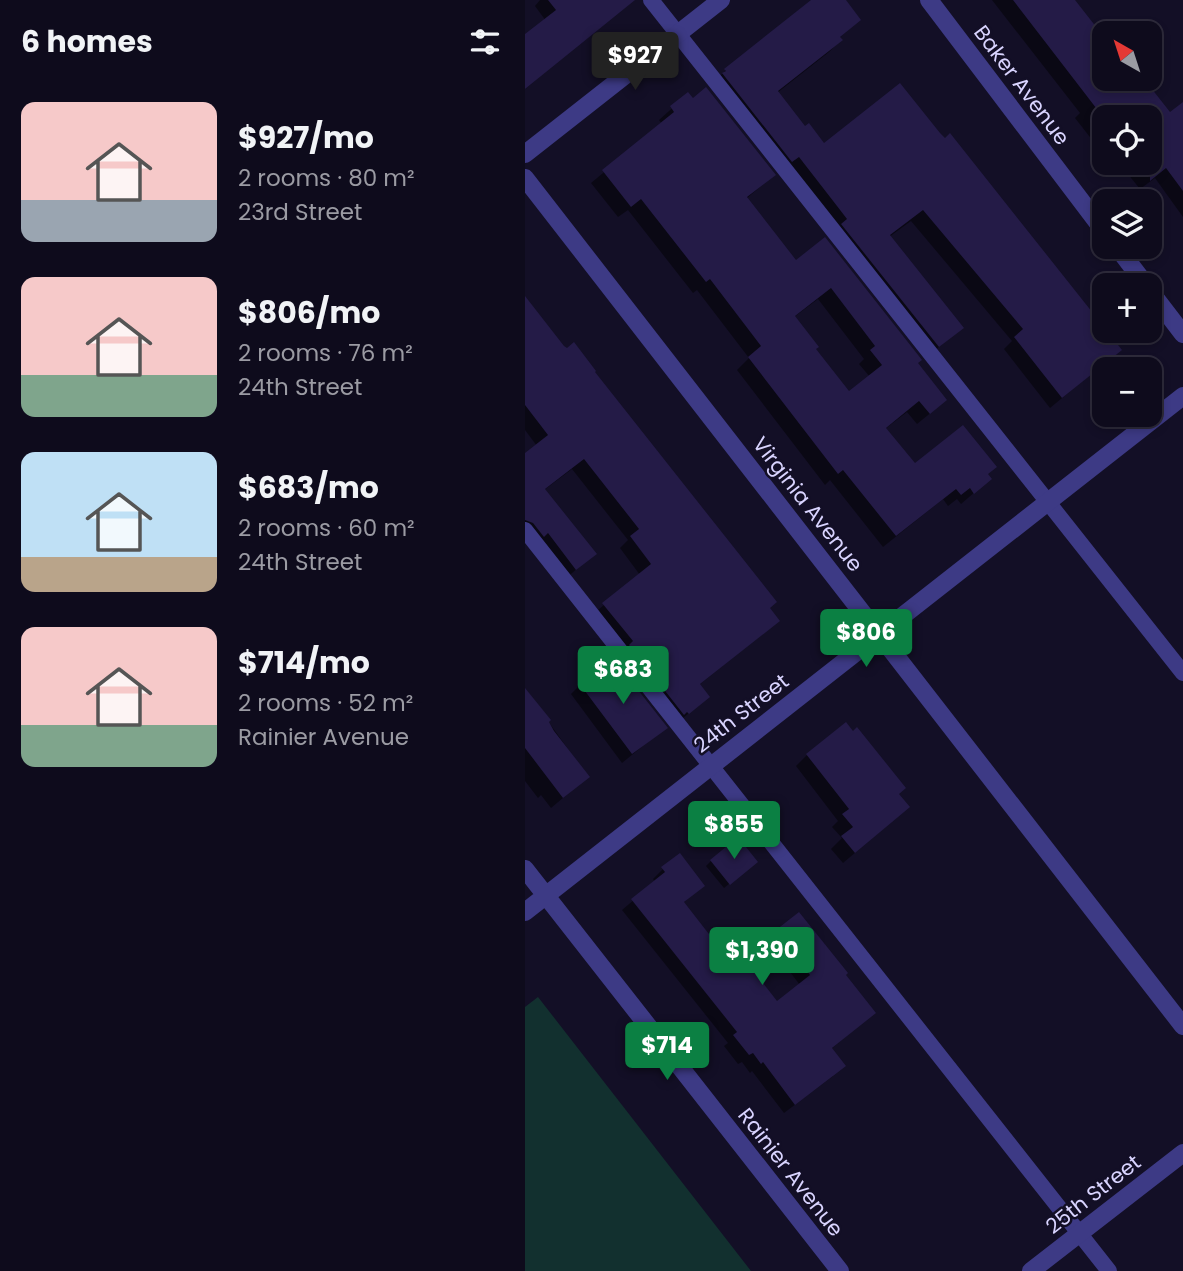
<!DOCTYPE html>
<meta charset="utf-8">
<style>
body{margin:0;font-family:Poppins,sans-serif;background:#171425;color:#f1f3f6;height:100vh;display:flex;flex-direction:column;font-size:26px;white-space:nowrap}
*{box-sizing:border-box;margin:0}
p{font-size:23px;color:#9b9ba3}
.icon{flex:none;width:38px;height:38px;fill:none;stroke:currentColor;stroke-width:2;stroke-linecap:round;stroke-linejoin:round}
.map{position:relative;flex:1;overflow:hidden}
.panel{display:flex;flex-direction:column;background:#0e0b1c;width:525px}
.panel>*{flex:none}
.needle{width:46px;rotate:321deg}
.tools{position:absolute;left:567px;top:21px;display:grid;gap:14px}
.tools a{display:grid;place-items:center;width:70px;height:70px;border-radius:14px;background:#0e0b1c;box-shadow:0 4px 10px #0003,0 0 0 2px #2e2b3b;font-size:35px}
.price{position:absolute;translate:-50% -60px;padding:0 16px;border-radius:7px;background:#0b8043;color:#fff;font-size:23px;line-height:46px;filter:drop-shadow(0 2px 4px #0008)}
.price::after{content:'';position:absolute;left:50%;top:42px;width:21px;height:16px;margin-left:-10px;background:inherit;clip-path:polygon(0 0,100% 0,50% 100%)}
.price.selected{background:#222;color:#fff}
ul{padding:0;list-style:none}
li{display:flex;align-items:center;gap:21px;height:175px;padding:0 21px}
li span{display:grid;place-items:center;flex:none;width:196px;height:140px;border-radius:14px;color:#555}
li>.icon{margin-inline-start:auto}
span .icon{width:84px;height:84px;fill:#fffc;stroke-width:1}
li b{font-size:30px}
h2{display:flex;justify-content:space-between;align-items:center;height:84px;padding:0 21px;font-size:30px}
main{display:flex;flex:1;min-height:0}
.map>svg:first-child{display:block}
</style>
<main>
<section class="panel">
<h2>6 homes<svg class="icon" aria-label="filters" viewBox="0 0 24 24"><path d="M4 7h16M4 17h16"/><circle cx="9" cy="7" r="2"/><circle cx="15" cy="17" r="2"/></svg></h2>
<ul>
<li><span style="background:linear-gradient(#f6c9c9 70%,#9aa5b1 0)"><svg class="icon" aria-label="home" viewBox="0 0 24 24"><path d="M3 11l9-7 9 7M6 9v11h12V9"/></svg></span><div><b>$927/mo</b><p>2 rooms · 80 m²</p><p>23rd Street</p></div></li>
<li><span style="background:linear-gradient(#f6c9c9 70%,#7fa58c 0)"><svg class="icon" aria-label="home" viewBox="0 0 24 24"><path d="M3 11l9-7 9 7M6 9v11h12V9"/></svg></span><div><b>$806/mo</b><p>2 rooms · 76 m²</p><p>24th Street</p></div></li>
<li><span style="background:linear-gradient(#bfe0f5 75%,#b9a48a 0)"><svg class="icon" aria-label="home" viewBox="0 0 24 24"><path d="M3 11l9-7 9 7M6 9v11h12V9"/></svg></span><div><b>$683/mo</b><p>2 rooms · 60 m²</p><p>24th Street</p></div></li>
<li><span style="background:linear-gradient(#f6c9c9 70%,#7fa58c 0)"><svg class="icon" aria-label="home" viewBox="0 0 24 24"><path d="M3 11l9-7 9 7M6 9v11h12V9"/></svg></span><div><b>$714/mo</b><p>2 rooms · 52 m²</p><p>Rainier Avenue</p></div></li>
</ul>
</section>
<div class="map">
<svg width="658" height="1271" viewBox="0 0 658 1271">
<rect width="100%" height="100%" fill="#130f26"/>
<!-- green -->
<path fill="#12302f" d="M13,997l213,274h-226v-264z"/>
<!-- shadow -->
<path fill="#0007" fill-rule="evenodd" d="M15,0h92l-107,89v-52l21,-16 -11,-15z
M299,0h8l27,20 -20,18 2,2 -12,12 -52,41 28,36 19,16 121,-5 5,-4 170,214 -70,58 -46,-59 8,-8 -101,-120 -22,16 72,91 -35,30 -212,-276 12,-12z
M467,0h81l31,40v39h38l28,36 13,5v97l-28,-39 -15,11 -21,-26h31v-46h-46v28l-6,-8 -5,4 -18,-23 5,-5z
M163,94l86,81 -28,24 49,63 29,-23 92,125 17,47 -16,13 -10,-12 -22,17 29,37 73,9 3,4 -29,25 -4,-5 -9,7 -5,-7 -60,48 -53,-67 -5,5 -88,-115 12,-12 -52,-68 -4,3 -65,-83 -10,7 -27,-34 71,-59 -3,-4zM293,299l46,60 -5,5 11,13 -21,17 -35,-44 -20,-33z
M0,299l253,322 -79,64 9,12 -32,27 -84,-109 48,-40 -20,-27 8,-8 -56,-71 -28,21 50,64 -30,26 -39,-41v-84l12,-9 -12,-16z
M55,685l85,43 -43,35 -51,-69z
M0,689l63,88 -37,31 -10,-13 -3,3 -13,-17z
M282,755l90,40 -1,23 -53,45 -12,-14 11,-11 -10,-11 6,-6 -42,-55z
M186,861l39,6 -26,21 -18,-22z
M138,869l40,16 -20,18 29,38 64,63 24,-19 -33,-43 32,-27 75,98 -43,36 2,27 -49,37 -32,-42 -2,2 -8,-11 -4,2 -14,-18 4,-3 -106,-133 33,-28 -2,-3z"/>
<!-- building -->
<path fill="#241b47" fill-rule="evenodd" d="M23,0h87l-110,89v-55l31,-24z
M286,0h35l15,20 -21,17 3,3 -65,51 27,35 4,-3 15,20 76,-60 40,50 5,5 5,-5 154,194v4h3l15,19 -60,48 -48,-61 9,-8 -100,-119 -33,25 74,93 -25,19 -98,-123 6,-5 -10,-13 -38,-49 -7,5 -70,-89 4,-2 -2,-2z
M488,0h62l29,37v42h40l26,33 13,-10v89l-17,-23 -16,13v-64h-47z
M181,87l70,88 -29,22 49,63 29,-23 97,123 -4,3 29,37 -17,14 -11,-13 -33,27 29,35 48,-38 34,42 -9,7 4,5 -18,15 -4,-6 -9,7 -5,-6 -60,47 -53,-66 -5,4 -90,-117 13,-11 -51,-67 -4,3 -65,-83 -10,8 -29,-37 72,-58 -4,-6 18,-14 5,6zM306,288l44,58 -5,4 12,15 -33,26 -33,-42 3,-2 -24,-31z
M0,296l39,50 3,2 7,-6 22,29 -1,1 182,230 -7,6 10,13 -80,63 10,13 -21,17 -2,-2 -3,3 -55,-70 4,-4 -31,-38 49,-39 -21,-28 9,-7 -55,-70 -39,30 52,65 -21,16 -28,-37 -4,4 -11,-14 -8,-3v-67l23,-18 -23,-30z
M87,657l56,71 -36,26 -53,-71z
M0,688l26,32 -2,2 5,9 36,46 -27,21 -38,-50z
M321,722l7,9 4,-4 49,61 -7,6 11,13 -55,46 -14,-17 12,-9 -11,-13 7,-5 -43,-55z
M213,837l20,25 -28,23 -20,-25z
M155,853l25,33 -21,16 28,36 8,-6 24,31 2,-2 31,40 33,-26 -34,-45 23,-18 49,61 -2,2 30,38 -44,35 14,18 -51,39 -32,-43 -2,2 -8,-11 -4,2 -16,-20 4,-3 -106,-133 34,-27 -4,-5z"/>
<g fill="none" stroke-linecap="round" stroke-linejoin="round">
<!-- service -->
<path stroke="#3d3a85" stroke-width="16" d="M126,0l532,673
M0,530l584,741"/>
<!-- minor -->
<path stroke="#3d3a85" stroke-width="18" d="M404,0l175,231
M0,178l658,848
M592,247l29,38
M625,291l33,43
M0,869l315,402
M0,912l658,-516
M506,1271l152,-118"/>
<!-- tertiary -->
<path stroke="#3d3a85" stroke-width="18" d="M0,154l196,-154"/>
</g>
<g text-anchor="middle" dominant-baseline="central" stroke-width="5" stroke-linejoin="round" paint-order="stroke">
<!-- street labels -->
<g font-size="21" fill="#d9d4ff" stroke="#130f26">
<text transform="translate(497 85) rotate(53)">Baker Avenue</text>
<text transform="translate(283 504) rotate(52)">Virginia Avenue</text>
<text transform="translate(216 713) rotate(-38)">24th Street</text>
<text transform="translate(266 1172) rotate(52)">Rainier Avenue</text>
<text transform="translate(568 1194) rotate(-38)">25th Street</text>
</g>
</g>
</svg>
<div class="tools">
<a><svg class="needle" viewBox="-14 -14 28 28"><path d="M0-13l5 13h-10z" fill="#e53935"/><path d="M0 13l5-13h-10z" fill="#9b9ba3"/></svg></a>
<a><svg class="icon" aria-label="locate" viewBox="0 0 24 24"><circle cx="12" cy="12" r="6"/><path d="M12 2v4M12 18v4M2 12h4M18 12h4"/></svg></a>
<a><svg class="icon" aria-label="layers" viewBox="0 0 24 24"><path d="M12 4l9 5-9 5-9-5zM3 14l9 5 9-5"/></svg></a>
<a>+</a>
<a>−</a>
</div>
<b class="price selected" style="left:110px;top:92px">$927</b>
<b class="price" style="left:341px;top:669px">$806</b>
<b class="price" style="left:98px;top:706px">$683</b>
<b class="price" style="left:209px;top:861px">$855</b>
<b class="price" style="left:237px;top:987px">$1,390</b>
<b class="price" style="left:142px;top:1082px">$714</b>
</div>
</main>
